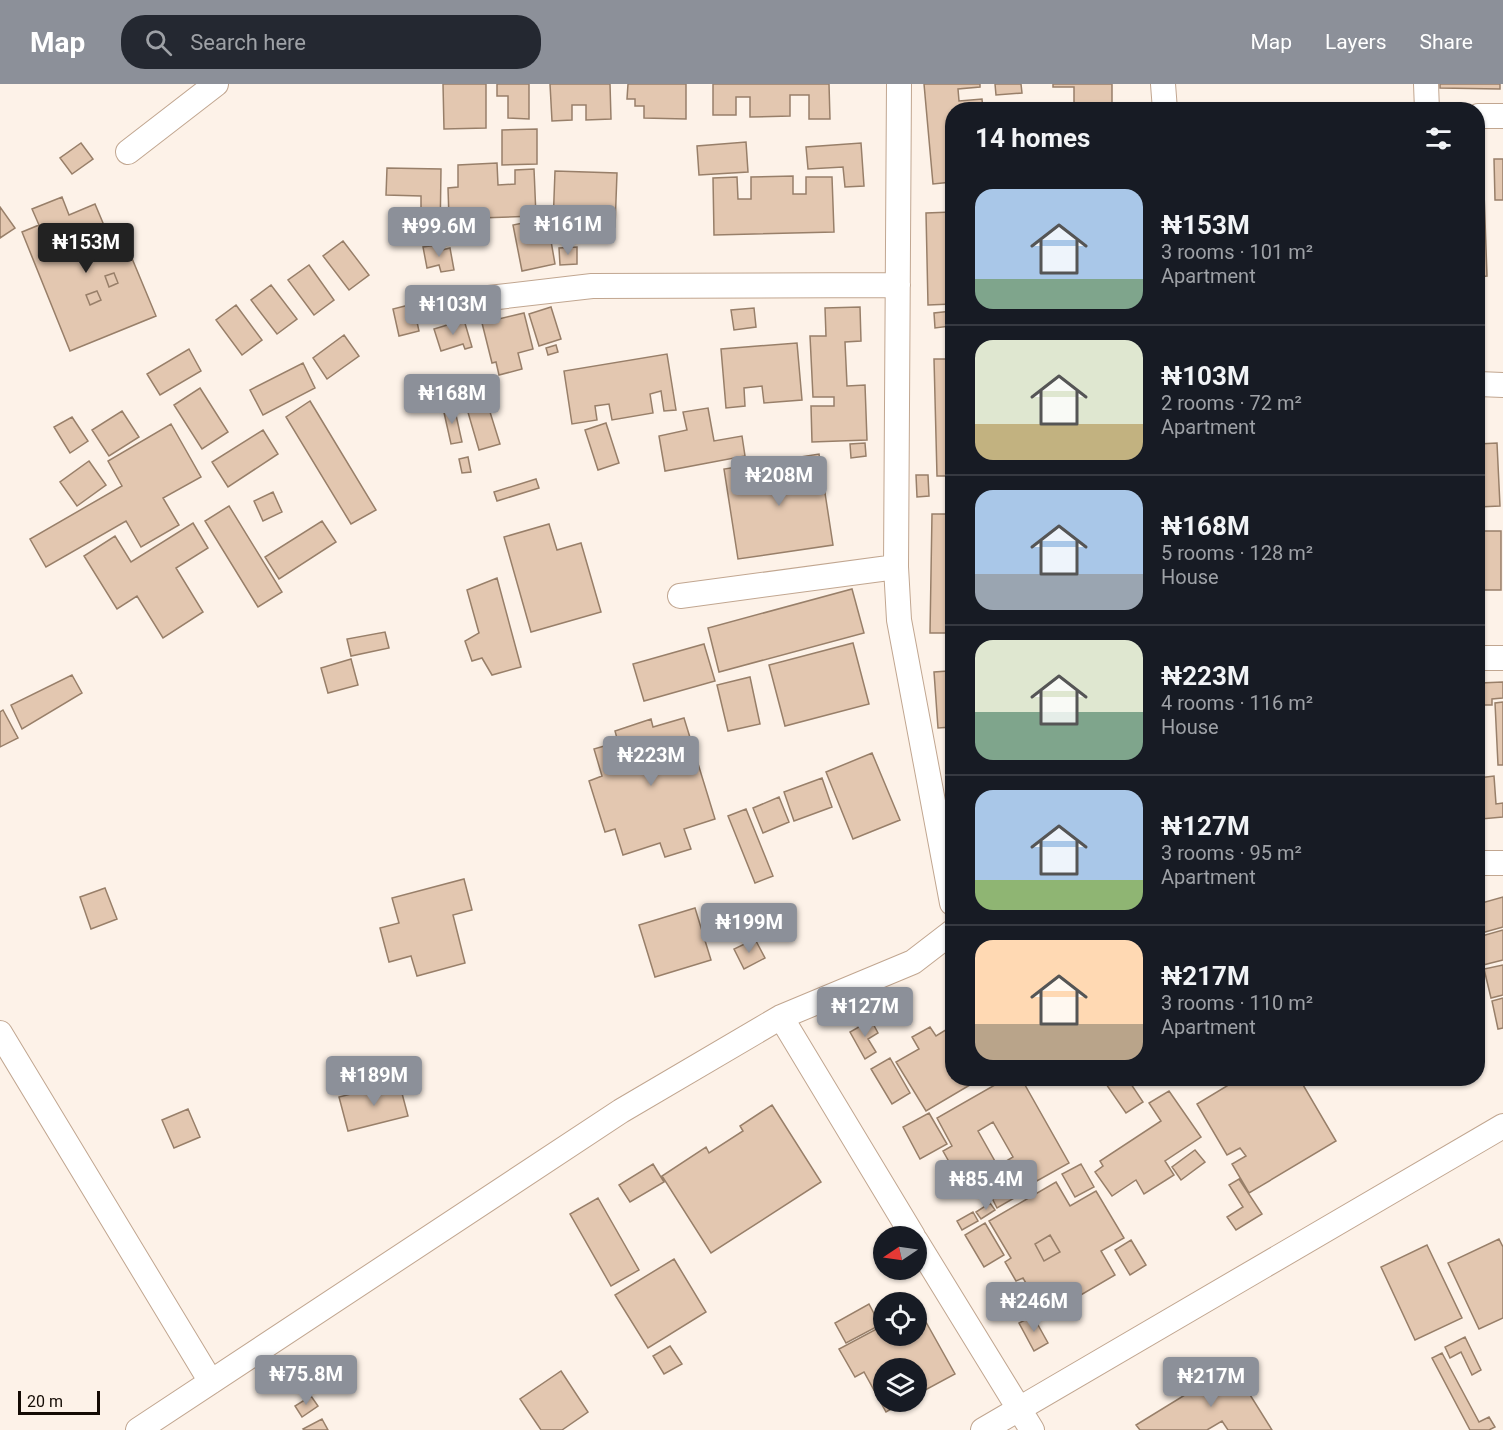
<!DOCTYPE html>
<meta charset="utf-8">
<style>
body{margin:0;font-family:Roboto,sans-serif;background:#242831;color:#f1f3f6;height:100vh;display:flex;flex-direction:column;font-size:22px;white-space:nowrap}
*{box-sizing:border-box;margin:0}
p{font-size:20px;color:#9ea1a6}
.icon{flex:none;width:33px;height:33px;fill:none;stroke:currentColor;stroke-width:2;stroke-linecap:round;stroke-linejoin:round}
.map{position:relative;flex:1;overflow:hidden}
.details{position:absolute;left:945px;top:18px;width:540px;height:984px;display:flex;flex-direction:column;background:#171b24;border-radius:24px;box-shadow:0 2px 4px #0004}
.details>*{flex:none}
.needle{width:39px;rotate:257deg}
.controls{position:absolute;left:873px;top:1142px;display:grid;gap:12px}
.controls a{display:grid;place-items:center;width:54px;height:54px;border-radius:50%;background:#171b24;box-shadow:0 2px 4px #0004;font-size:30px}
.scale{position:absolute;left:18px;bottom:15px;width:82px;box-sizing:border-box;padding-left:6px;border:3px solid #140b04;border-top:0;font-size:16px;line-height:21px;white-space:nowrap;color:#140b04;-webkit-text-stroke:4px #fdf2e8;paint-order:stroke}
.price{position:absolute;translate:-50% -51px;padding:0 14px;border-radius:6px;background:#8c9099;color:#fff;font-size:20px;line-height:39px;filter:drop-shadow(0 2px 3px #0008)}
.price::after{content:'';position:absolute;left:50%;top:36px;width:18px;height:14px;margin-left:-9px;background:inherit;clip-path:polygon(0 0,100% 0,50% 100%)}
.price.current{background:#222;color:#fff}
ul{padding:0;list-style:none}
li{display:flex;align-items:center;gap:18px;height:150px;padding:0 30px}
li+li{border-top:2px solid #363941}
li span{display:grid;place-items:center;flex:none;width:168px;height:120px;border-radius:18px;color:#555}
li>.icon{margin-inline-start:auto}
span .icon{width:72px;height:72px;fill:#fffc;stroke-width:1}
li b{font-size:26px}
h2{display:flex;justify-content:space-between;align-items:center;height:72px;padding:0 30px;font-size:26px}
header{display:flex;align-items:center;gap:36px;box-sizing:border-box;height:84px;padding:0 30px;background:#8c9099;color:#fff}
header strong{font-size:28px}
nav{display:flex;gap:33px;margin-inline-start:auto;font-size:21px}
.search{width:420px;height:54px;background:#242831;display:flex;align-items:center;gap:15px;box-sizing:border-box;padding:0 21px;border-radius:24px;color:#9ea1a6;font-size:22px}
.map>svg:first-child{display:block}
</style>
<header>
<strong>Map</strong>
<div class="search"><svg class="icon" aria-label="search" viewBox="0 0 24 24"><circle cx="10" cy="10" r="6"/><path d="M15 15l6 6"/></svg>Search here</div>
<nav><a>Map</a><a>Layers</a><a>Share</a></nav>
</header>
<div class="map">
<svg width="1503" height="1346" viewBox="0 0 1503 1346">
<rect width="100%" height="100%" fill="#fdf2e8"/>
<!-- building -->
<path fill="#e3c7b0" stroke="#987f69" stroke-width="1.5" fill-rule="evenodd" d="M443,0h43v44l-42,1z
M497,0h32v35l-21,-1v-22h-11z
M550,0h60l1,35 -25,1v-15h-14v15l-20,1z
M628,0h58v35l-42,-1v-12h-9v-7h-8z
M713,0h116l1,35h-21v-24h-19v21l-40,1v-20h-14v18h-23z
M924,0h56v3l-22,2 1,12 23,-2 1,11h-31v72l-19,2z
M995,0h26l1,9 -26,2z
M1053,0h59v26h-55v-4h17v-19h-21z
M1440,0h60v5l-60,-1z
M537,45v35l-35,1v-35z
M746,58l2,30 -49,3 -2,-29z
M81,59l12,16 -21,15 -12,-16z
M861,59l3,43 -19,1 -2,-20 -35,2 -2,-22z
M1494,75h9v41h-8z
M497,79l1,22 17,-1v-14l19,-1 2,47 -87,3 -1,-31 10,-1v-22z
M387,84l54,1 -1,69 -19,-1v-41l-35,-1z
M555,87l62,2 -2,54 -62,-2z
M793,92v18h13v-17h26l2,55 -120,3 -1,-57 24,-1 1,22h13v-22z
M1478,108h6l3,84 -9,1z
M62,113l7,18 26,-11 19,45 12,-5 30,72 -86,35 -48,-119 17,-7 -7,-16zM114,189l4,10 -9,4 -4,-11zM97,207l4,9 -11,5 -4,-10z
M0,123l15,21 -15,10z
M952,128v92l-24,1 -2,-92z
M547,134l8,46 -33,7 -9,-46z
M343,157l26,34 -20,15 -26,-34z
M437,161l1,6 12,-3 4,22 -13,2 -2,-7 -12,3 -4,-21z
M577,163v17l-17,1 -1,-17z
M309,181l25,35 -20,15 -26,-35z
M114,189l4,10 -9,4 -4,-11z
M271,201l26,34 -20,15 -26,-34z
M97,207l4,9 -11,5 -4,-10z
M413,220l6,27 -20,5 -6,-27z
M236,221l26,35 -20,15 -26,-35z
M551,223l10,32 -22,7 -10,-32z
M860,223l1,34 -16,1 2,44 18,-1 2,55 -55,2 -1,-36h23v-9h-21l-3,-61h16l-1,-28z
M754,224l2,19 -22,3 -3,-20z
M952,227v30l-2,-15 -15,2 -1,-15z
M524,229l9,36 -15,4 4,16 -23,6 -3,-13 -4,1 -10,-40z
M464,236l8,27 -7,2 -2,-5 -22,7 -7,-22z
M344,251l15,21 -32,23 -14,-21z
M797,259l5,57 -38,3 -2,-17 -18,2 1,18 -19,2 -5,-59z
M556,261l2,7 -10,3 -2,-7z
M189,265l12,22 -41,24 -13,-21z
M667,270l9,56 -12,1 -3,-20 -11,3 3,19 -41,7 -3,-16 -14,2 2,14 -25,4 -8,-53z
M934,275h18v117h-15z
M303,279l12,25 -52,27 -13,-25z
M200,304l28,44 -26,17 -28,-44z
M485,312l15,48 -21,6 -14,-48z
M310,317l66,109 -25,14 -65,-107z
M454,322l8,36 -11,2 -8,-36z
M708,324l6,33 28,-5 3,20 -80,15 -6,-35 28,-6 -4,-18z
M122,327l17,26 -30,19 -17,-26z
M72,333l16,24 -18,12 -16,-26z
M606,339l13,40 -21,7 -13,-40z
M171,340l30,53 -38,21 16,27 -38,22 -15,-26 -80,46 -16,-28 92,-53 -14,-25z
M263,346l15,24 -50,33 -16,-25z
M865,359l1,13 -15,2 -1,-14z
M1497,359l3,63 -22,1v-63z
M819,370l14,91 -95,14 -14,-90z
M468,373l3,15 -9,1 -3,-14z
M89,377l17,24 -29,21 -17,-24z
M916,391h12l1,21 -12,1z
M536,395l3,9 -42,13 -3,-9z
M273,408l9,20 -19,9 -9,-20z
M229,422l53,86 -24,15 -53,-86z
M932,430h20v119h-22z
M322,437l14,21 -57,37 -14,-22z
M193,439l15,25 -32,20 27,44 -40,26 -26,-42 -20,13 -33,-53 31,-20 16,26z
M549,440l8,26 24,-7 20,69 -70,20 -27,-95z
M1478,447h23v59h-23z
M497,494l24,89 -29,8 -10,-17 -10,3 -7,-20 14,-8 -12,-43z
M852,505l12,44 -145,39 -11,-44z
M385,548l4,16 -38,8 -4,-17z
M853,559l16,61 -84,22 -16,-61z
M704,560l11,37 -71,20 -11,-37z
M947,569h5v74l-14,1 -4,-56 14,-1z
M351,575l7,26 -30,8 -7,-25z
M72,591l10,18 -60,36 -11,-24z
M750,593l10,47 -32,7 -11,-46z
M1503,598v16l-11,1v6h-10l-2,-22z
M1503,618v63h-5l-3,-62z
M3,626l15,28 -18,9v-35z
M684,634l31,101 -31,10 7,20 -26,8 -5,-14 -37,12 -8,-26 -10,3 -16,-51 13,-5 -8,-27 24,-7 -3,-11 36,-12 2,8z
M872,669l28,67 -47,19 -27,-67z
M1494,692l2,28 7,-1v14l-22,2 -3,-41z
M822,694l10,29 -38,14 -10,-29z
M779,713l10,25 -26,11 -10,-25z
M746,725l27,67 -18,7 -27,-67z
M464,795l8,31 -19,5 12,48 -48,13 -6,-20 -22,6 -9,-34 19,-5 -7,-25z
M105,804l12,31 -26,10 -11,-32z
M1503,813v30l-25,7v-30z
M695,824l16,52 -56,17 -16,-52z
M1503,846v30l-20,5 -5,-28z
M755,855l10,19 -21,11 -10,-20z
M1503,881v30l-12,3 -7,-29z
M1503,914v30l-5,1 -6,-28z
M871,936l7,13 -10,6 8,13 -11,7 -15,-27z
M952,942v52h20l3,4 -49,29 -30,-49 23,-13 -7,-12 18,-10 6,9z
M890,974l20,35 -18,11 -21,-35z
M1007,994h14l48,85 -50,28 -16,-28 10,-6 -20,-35 -15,9 27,48 -24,14 -13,-23 -11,6 -14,-25 9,-5 -15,-28z
M1114,994h13l16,24 -17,11 -20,-29z
M1240,994h59l37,63 -87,52 -17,-29 14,-8 -6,-8 -13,7 -30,-51z
M399,998l9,34 -60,15 -9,-34z
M1169,1007l32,46 -36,24 9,14 -30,19 -8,-14 -24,16 -17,-24 8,-6 -3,-5 61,-40 -12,-18z
M772,1021l49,77 -110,71 -49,-77 44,-29 3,6 34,-22 -3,-5z
M188,1025l12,28 -26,11 -12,-28z
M929,1029l18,31 -27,15 -17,-32z
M1195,1066l10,12 -24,18 -9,-13z
M653,1080l11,18 -34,20 -11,-17z
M1081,1080l13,23 -19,10 -13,-23z
M1239,1095l23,35 -26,16 -9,-13 16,-10 -14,-22z
M1056,1098l14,24 26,-15 28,47 -23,13 14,24 -70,41 -22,-38 -7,3 -11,-19 6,-4 -22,-37zM1050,1151l10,17 -16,9 -9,-17z
M1009,1100l7,13 -19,11 -7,-14z
M598,1114l41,72 -28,16 -41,-72z
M990,1119l5,7 -14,9 -5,-7z
M973,1128l5,9 -16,9 -5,-9z
M985,1139l19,32 -20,12 -19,-32z
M1050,1151l10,17 -16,9 -9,-17z
M1499,1155l4,8v71l-24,11 -31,-66z
M1131,1156l15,25 -16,10 -15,-25z
M1427,1161l35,73 -47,22 -34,-73z
M674,1175l32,53 -58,36 -33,-53z
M869,1220l11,21 -34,18 -11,-20z
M917,1222l38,68 -39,21v-27h-32v33h21l-19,11 -22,-40 -9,5 -16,-28 45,-24v10h32z
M1033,1232l15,27 -14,8 -15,-28z
M1465,1253l16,33 -9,5 -11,-23 -11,6 -5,-11z
M670,1262l12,18 -18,10 -11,-18z
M1442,1269l37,69 10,-5 6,10 -6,3h-19l-38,-72z
M1232,1282l40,64h-44l-6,-9 -15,9h-67l-4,-5z
M561,1287l27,41 -26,18h-21l-21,-31z
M311,1312l7,10 -16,11 -7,-11z
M322,1335l6,11h-24l-1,-1z"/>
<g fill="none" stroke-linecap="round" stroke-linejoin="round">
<defs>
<path id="minor" d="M899,0l-3,483 3,53 53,283
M1163,0l2,26
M1426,0l1,26
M1478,32h25
M128,68l88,-68
M489,214l103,-12 306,-1
M1478,300l25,1
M680,512l216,-29
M1478,574h25
M1478,779h25
M781,933l132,219
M0,949l211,349
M916,1157l116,189
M138,1346l483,-319 160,-94 132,-55 39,-30
M983,1346l520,-304"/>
</defs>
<!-- minor casing -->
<use href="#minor" stroke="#c1a690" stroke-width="26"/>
<!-- minor -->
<use href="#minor" stroke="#fff" stroke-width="24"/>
</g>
</svg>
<div class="controls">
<a><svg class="needle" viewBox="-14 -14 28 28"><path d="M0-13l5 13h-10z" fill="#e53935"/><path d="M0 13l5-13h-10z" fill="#9ea1a6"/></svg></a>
<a><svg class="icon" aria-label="locate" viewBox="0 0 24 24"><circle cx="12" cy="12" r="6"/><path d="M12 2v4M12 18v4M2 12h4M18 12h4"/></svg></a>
<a><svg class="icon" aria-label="layers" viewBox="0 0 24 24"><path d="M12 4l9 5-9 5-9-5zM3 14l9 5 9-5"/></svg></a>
</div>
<div class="scale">20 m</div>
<b class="price" style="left:568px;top:172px">₦161M</b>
<b class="price" style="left:439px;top:174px">₦99.6M</b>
<b class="price current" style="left:86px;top:190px">₦153M</b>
<b class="price" style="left:453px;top:252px">₦103M</b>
<b class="price" style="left:452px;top:341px">₦168M</b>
<b class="price" style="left:779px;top:423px">₦208M</b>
<b class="price" style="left:651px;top:703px">₦223M</b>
<b class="price" style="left:749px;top:870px">₦199M</b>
<b class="price" style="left:865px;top:954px">₦127M</b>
<b class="price" style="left:374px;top:1023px">₦189M</b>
<b class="price" style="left:986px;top:1127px">₦85.4M</b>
<b class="price" style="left:1034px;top:1249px">₦246M</b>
<b class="price" style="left:306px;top:1322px">₦75.8M</b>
<b class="price" style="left:1211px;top:1324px">₦217M</b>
<section class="details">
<h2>14 homes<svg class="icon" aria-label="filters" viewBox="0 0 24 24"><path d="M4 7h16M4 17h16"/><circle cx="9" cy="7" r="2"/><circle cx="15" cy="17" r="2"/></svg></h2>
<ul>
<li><span style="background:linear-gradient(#a9c7e8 75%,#7fa58c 0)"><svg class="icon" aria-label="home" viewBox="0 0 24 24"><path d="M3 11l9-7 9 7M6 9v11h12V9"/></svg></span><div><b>₦153M</b><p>3 rooms · 101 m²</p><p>Apartment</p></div></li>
<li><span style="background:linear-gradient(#dfe7d0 70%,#c2b280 0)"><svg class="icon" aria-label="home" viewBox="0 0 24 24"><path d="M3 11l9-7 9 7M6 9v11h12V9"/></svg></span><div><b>₦103M</b><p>2 rooms · 72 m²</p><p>Apartment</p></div></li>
<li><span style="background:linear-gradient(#a9c7e8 70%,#9aa5b1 0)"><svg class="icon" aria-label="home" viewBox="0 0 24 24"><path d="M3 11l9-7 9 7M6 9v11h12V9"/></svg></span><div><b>₦168M</b><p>5 rooms · 128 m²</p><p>House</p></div></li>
<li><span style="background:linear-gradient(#dfe7d0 60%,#7fa58c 0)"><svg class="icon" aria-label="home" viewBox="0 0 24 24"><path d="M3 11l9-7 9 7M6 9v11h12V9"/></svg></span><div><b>₦223M</b><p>4 rooms · 116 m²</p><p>House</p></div></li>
<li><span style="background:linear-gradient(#a9c7e8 75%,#8fb573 0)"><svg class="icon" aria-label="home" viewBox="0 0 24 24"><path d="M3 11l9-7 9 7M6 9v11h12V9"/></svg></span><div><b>₦127M</b><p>3 rooms · 95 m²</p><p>Apartment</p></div></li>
<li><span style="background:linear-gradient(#ffd9b3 70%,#b9a48a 0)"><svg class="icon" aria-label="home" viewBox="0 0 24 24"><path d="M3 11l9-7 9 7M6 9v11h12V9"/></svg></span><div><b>₦217M</b><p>3 rooms · 110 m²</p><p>Apartment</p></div></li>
</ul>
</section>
</div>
